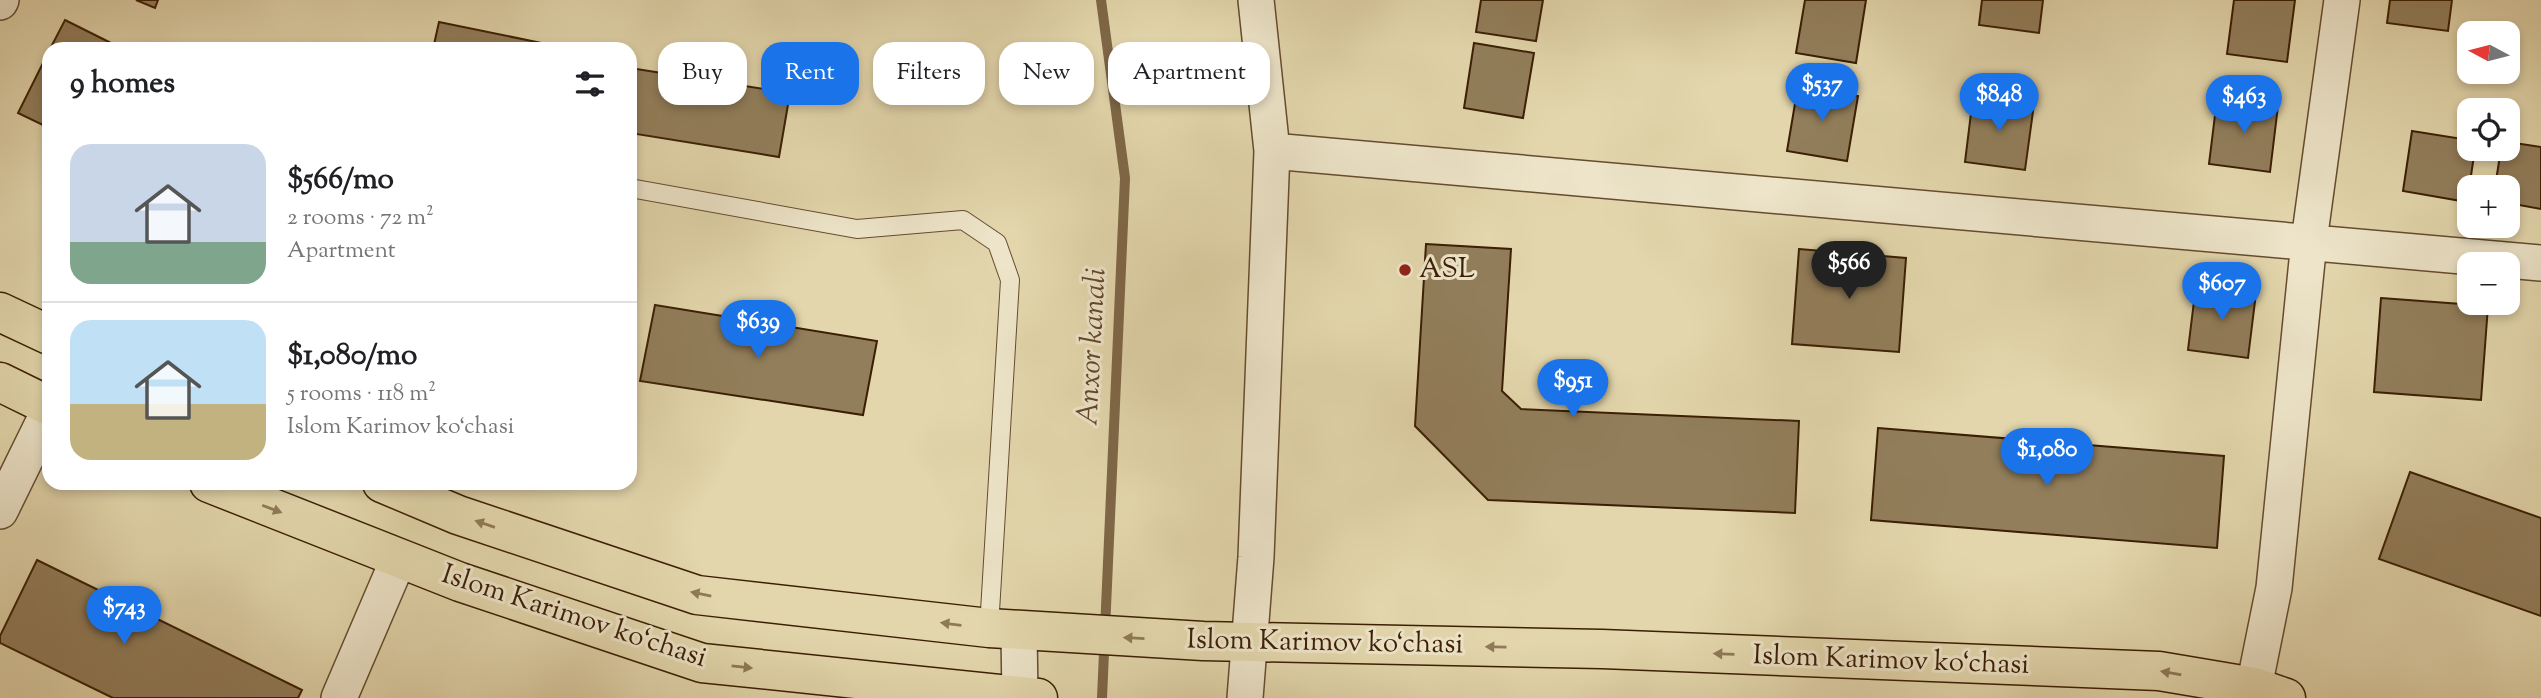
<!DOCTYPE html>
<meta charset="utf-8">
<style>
body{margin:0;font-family:"Sorts Mill Goudy",serif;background:#f6f6f6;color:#202124;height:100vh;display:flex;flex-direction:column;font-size:26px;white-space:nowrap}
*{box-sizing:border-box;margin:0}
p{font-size:23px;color:#757577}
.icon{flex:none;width:38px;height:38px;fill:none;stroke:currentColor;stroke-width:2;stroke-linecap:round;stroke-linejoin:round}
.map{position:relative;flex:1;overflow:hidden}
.details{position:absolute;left:42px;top:42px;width:595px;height:448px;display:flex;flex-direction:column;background:#fff;border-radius:21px;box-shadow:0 4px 10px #0003}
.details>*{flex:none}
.guide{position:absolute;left:658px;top:42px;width:665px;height:63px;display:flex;gap:14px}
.needle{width:46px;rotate:277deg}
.buttons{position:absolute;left:2457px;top:21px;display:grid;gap:14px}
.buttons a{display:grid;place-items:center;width:63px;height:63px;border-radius:14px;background:#fff;box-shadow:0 4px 10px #0003;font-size:35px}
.price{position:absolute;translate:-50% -60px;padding:0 16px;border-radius:24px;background:#1a73e8;color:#fff;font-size:23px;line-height:46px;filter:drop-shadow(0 2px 4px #0008)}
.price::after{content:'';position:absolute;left:50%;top:42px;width:21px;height:16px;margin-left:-10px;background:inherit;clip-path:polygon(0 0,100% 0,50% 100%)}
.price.active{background:#222;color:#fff}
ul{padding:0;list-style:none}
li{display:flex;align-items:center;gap:21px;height:175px;padding:0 28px}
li+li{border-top:2px solid #e0e0e0}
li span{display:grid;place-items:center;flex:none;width:196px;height:140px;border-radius:21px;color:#555}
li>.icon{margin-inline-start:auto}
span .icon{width:84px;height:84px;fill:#fffc;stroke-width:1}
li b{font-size:30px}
h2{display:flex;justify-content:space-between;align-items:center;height:84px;padding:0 28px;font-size:30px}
.pill{padding:0 24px;border-radius:21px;background:#fff;box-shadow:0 4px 10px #0003;font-size:24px;line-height:63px}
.pill.active{background:#1a73e8;color:#fff}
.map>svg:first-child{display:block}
</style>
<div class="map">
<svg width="2541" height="698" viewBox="0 0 2541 698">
<rect width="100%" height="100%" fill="#e3d6ac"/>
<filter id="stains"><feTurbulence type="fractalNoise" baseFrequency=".00286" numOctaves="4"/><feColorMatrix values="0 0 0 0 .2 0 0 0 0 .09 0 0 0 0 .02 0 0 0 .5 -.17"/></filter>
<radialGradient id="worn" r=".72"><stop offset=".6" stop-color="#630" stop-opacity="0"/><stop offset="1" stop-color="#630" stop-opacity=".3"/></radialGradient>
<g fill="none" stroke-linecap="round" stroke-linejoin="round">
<!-- stream -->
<path stroke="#7e6747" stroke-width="10" d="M1101,0l24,178 -23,520"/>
</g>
<!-- building -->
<path fill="#927e5b" stroke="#3b1e04" stroke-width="2" d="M136,0h22l-3,8z
M1481,0h62l-7,41 -60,-9z
M1805,0h61l-10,63 -60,-10z
M1982,0h61l-4,33 -60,-8z
M2234,0h61l-8,62 -60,-8z
M2390,0h62l-4,31 -61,-8z
M65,20l58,29h-73z
M439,22l127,26 -1,1h-132z
M1474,43l60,10 -11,65 -59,-10z
M49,51v77l-31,-15z
M630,68l160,25 -11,64 -149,-24z
M1798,86l60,10 -11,65 -60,-10z
M1973,97l61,7 -9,66 -60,-8z
M2217,99l61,7 -8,66 -61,-8z
M2412,131l57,9v9h6l-8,53 -64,-11z
M2508,142l33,5v62l-33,-6v-16h-13l6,-38h7z
M1426,244l85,5 -9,142 19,18 278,12 -4,92 -307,-13 -73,-74z
M1799,249l107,9 -7,94 -107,-8z
M2196,285l60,8 -8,65 -60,-8z
M2381,298l107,8 -7,94 -107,-8z
M655,305l222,36 -14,74 -223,-34z
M1878,428l346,28 -7,92 -346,-28z
M2410,472l131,46v98l-162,-57z
M37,560l265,130 -4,8h-185l-113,-55v-7z"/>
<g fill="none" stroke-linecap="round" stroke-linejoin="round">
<defs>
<path id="lane" d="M630,188l227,41 106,-9 34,23 13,37 -21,348"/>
<path id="street" d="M0,2l1,-2
M1272,151l1269,112
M0,511l49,-100
M1019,632l1,66
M2254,687l20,-99 35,-347 33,-241
M339,698l60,-140
M1245,698l11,-141 16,-406 -16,-151"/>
<path id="primary" d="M0,312l49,23
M0,382l49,24
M209,483l251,99 242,81 336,35
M382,483l76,32 239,80 292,33 214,13 399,8 557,22 95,16 32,11"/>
</defs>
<!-- lane casing -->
<use href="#lane" stroke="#654c2e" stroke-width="20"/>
<!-- street casing -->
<use href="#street" stroke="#654c2e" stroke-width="38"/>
<!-- primary casing -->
<use href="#primary" stroke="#3b1e04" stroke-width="41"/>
<!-- lane -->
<use href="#lane" stroke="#ede4c9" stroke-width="18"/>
<!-- street -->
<use href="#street" stroke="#ede4c9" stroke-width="35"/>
<!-- primary -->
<use href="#primary" stroke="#e3d6ac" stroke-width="38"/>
</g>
<!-- one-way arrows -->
<defs><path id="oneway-solid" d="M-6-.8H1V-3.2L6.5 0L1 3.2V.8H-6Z" transform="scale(1.75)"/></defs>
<g fill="#8f7a58">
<use href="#oneway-solid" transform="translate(272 509) rotate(21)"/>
<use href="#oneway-solid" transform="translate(485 524) rotate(-161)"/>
<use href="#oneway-solid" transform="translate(701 594) rotate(-169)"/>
<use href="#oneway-solid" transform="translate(951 624) rotate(-173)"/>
<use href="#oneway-solid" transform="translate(1134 638) rotate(-177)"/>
<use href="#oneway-solid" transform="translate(1496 647) rotate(-179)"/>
<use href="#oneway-solid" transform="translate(1724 654) rotate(-178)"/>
<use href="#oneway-solid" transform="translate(742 667) rotate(6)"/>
<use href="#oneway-solid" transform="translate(2171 673) rotate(-170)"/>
</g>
<!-- markers -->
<circle fill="#8f2418" stroke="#ede4c9" stroke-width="2.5" cx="1405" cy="270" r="7"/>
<g text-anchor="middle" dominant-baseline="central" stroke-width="6" stroke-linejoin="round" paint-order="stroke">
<!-- poi labels -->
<g font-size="28" fill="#3b1e04" stroke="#ede4c9" text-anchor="start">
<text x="1419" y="270">ASL</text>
</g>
<!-- street labels -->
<g font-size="28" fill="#3b1e04" stroke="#ede4c9">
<text transform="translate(574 617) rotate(18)">Islom Karimov ko‘chasi</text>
<text transform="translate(1325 643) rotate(1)">Islom Karimov ko‘chasi</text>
<text transform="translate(1891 661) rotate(2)">Islom Karimov ko‘chasi</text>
</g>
<!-- water labels -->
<g font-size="30" font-style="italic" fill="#62482b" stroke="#ede4c9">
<text transform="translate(1093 347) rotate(-87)">Anxor kanali</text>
</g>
</g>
<rect width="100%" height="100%" filter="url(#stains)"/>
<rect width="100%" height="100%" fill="url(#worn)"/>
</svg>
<div class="buttons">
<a><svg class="needle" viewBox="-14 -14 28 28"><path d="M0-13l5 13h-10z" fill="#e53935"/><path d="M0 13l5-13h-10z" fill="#757577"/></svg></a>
<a><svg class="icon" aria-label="locate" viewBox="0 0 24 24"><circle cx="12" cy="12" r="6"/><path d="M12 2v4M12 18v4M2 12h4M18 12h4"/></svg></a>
<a>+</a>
<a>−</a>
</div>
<b class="price" style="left:1822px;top:123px">$537</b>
<b class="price" style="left:1999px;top:133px">$848</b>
<b class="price" style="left:2244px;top:135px">$463</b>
<b class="price active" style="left:1849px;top:301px">$566</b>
<b class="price" style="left:2222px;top:322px">$607</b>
<b class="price" style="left:758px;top:360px">$639</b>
<b class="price" style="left:1573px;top:419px">$951</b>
<b class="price" style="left:2047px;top:488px">$1,080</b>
<b class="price" style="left:124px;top:646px">$743</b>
<div class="guide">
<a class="pill">Buy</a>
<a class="pill active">Rent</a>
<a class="pill">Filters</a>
<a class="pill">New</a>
<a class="pill">Apartment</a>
</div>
<section class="details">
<h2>9 homes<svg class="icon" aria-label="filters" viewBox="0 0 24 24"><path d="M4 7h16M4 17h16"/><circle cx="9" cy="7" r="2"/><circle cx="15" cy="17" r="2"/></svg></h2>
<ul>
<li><span style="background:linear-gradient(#c9d6e8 70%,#7fa58c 0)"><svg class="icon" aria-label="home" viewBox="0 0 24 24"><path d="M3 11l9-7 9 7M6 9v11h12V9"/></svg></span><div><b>$566/mo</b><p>2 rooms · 72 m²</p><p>Apartment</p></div></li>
<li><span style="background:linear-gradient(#bfe0f5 60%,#c2b280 0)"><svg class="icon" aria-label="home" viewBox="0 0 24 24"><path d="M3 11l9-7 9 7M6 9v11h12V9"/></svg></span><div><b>$1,080/mo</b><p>5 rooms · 118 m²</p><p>Islom Karimov ko‘chasi</p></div></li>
</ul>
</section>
</div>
